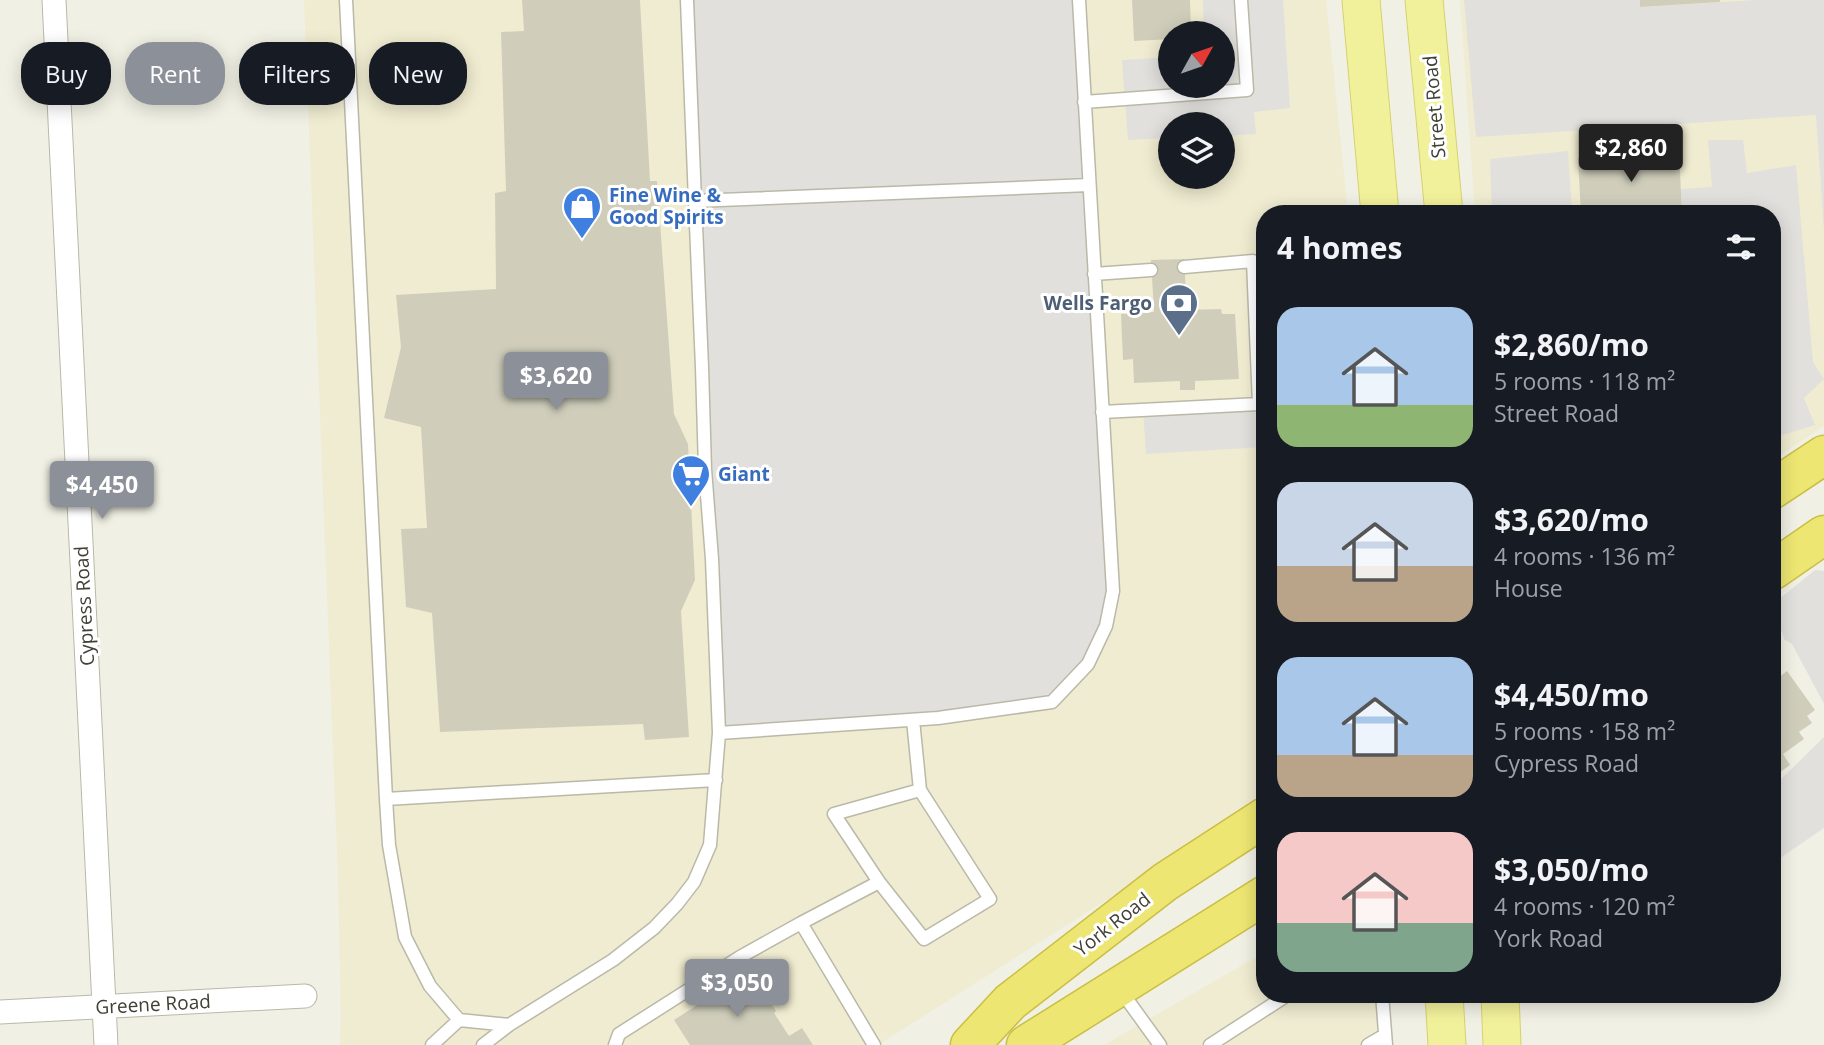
<!DOCTYPE html>
<meta charset="utf-8">
<style>
body{margin:0;font-family:"Open Sans",sans-serif;background:#242831;color:#f1f3f6;height:100vh;display:flex;flex-direction:column;font-size:26px;white-space:nowrap}
*{box-sizing:border-box;margin:0}
p{font-size:23px;color:#9ea1a6}
.icon{flex:none;width:38px;height:38px;fill:none;stroke:currentColor;stroke-width:2;stroke-linecap:round;stroke-linejoin:round}
.map{position:relative;flex:1;overflow:hidden}
.details{position:absolute;left:1256px;top:205px;width:525px;height:798px;display:flex;flex-direction:column;background:#171b24;border-radius:28px;box-shadow:0 4px 18px #0003}
.details>*{flex:none}
.top-card{position:absolute;left:21px;top:42px;width:665px;height:63px;display:flex;gap:14px}
.needle{width:46px;rotate:50deg}
.buttons{position:absolute;left:1158px;top:21px;display:grid;gap:14px}
.buttons a{display:grid;place-items:center;width:77px;height:77px;border-radius:50%;background:#171b24;box-shadow:0 4px 18px #0003;font-size:35px}
.price{position:absolute;translate:-50% -60px;padding:0 16px;border-radius:7px;background:#8c9099;color:#fff;font-size:23px;line-height:46px;filter:drop-shadow(0 2px 4px #0008)}
.price::after{content:'';position:absolute;left:50%;top:42px;width:21px;height:16px;margin-left:-10px;background:inherit;clip-path:polygon(0 0,100% 0,50% 100%)}
.price.on{background:#222;color:#fff}
ul{padding:0;list-style:none}
li{display:flex;align-items:center;gap:21px;height:175px;padding:0 21px}
li span{display:grid;place-items:center;flex:none;width:196px;height:140px;border-radius:21px;color:#555}
li>.icon{margin-inline-start:auto}
span .icon{width:84px;height:84px;fill:#fffc;stroke-width:1}
li b{font-size:30px}
h2{display:flex;justify-content:space-between;align-items:center;height:84px;padding:0 21px;font-size:30px}
.tag{padding:0 24px;border-radius:28px;background:#171b24;box-shadow:0 4px 18px #0003;font-size:24px;line-height:63px}
.tag.on{background:#8c9099;color:#fff}
.map>svg:first-child{display:block}
</style>
<div class="map">
<svg width="1824" height="1045" viewBox="0 0 1824 1045">
<rect width="100%" height="100%" fill="#f0f0e4"/>
<!-- commercial -->
<path fill="#f0ecd1" fill-rule="evenodd" d="M304,0h1022l22,213 -83,1v585l-387,246h-538l1,-29 -3,-138zM1171,33h52v53h-52zM1171,124h52v53h-52z
M1460,0h364v426l-51,34v-246l-298,-1z
M1265,952v42h122l6,51h-289z"/>
<!-- parking -->
<path fill="#e1e0dc" d="M688,0h389l38,595 -25,55 -27,38 -46,19 -296,25z
M1203,0h80l7,108 -36,4 2,22 -33,2v-12h-52v14l-43,2 -6,-80 49,-3v29h52v-8l8,-1 -3,-34 -5,-1v-9h-19z
M1464,0h176l1,7 115,-7h68v231l-8,-116 -340,22z
M1708,140h35l4,33 49,-8 17,197 11,17 -20,19 11,27 -42,13v-224l-91,-1 -1,-24 31,-2z
M1568,151l4,62h-80l-2,-54z
M1265,255v192l-119,7 -3,-44 116,-6 -6,-143z
M1815,570l9,1v133l-32,-60 -8,-5 -11,-35z
M1824,737v91l-51,35v-76z"/>
<!-- building -->
<path fill="#d0cebb" d="M522,0h118l10,181h7l17,233 14,30 7,136 -14,31 8,126 -44,3 -2,-16 -203,8 -8,-119 -26,-6 -5,-78 26,-1 -6,-101 -37,-9 17,-71 -5,-52 100,-6 -1,-96 11,-2 -5,-159 23,-1z
M1132,0h58l1,33h-20v6l-37,2z
M1640,0h80v2l-80,5z
M1679,150l3,64h-101l-3,-56z
M1184,259l3,51 34,-1 1,5h13l4,65 -44,2v9h-15v-9l-46,2 -1,-24 -10,1 -2,-46 33,-2 -3,-52z
M1787,671l28,39 -8,6 5,7 -13,9 5,7 -21,15 7,11 -17,12v-95z
M750,971l26,40 -2,2 15,23 13,-8 11,17h-123l-16,-25z"/>
<g fill="none" stroke-linecap="round" stroke-linejoin="round">
<defs>
<path id="lane" d="M346,0l40,799 3,46 16,92 25,49 29,34 50,5 104,-65 41,-32 23,-24 17,-22 16,-37 9,-112 219,-15 114,-16 36,-38 18,-38 7,-35 -34,-591
M687,0l8,201 394,-16
M1084,102l163,-12 -6,-90
M695,201l7,166 3,102 7,90 7,174
M1094,274l57,-4
M1102,412l157,-8 -6,-143 -69,6
M386,799l330,-19
M879,882l45,57 66,-40 -70,-109
M1121,991l39,54
M1382,994l4,51
M432,1045l27,-25
M483,1045l26,-20
M615,1045l4,-11 121,-77 61,-34
M874,1045l-73,-122 78,-41 -45,-68 86,-24 -7,-70
M1210,1045l79,-51
M1368,1045l17,-10"/>
<path id="street" d="M54,0l52,1045
M0,1012l305,-16"/>
<path id="primary" d="M1361,0l19,214
M1424,0l20,214
M1444,994l3,51
M1500,994l2,51"/>
<path id="highway" d="M1773,489l51,-34
M1773,570l51,-35
M970,1045l40,-43 155,-120 100,-65
M1026,1045l239,-150"/>
</defs>
<!-- lane casing -->
<use href="#lane" stroke="#bab9a8" stroke-width="15"/>
<!-- street casing -->
<use href="#street" stroke="#bab9a8" stroke-width="25"/>
<!-- primary casing -->
<use href="#primary" stroke="#d5d26e" stroke-width="39"/>
<!-- highway casing -->
<use href="#highway" stroke="#cabe44" stroke-width="41"/>
<!-- lane -->
<use href="#lane" stroke="#fff" stroke-width="12"/>
<!-- street -->
<use href="#street" stroke="#fff" stroke-width="23"/>
<!-- primary -->
<use href="#primary" stroke="#f2f19b" stroke-width="37"/>
<!-- highway -->
<use href="#highway" stroke="#ede672" stroke-width="38"/>
</g>
<!-- icons -->
<defs>
<symbol id="shop-pin" viewBox="-11 -11 22 30"><path d="M0 17L-7.5 6A9.5 9.5 0 1 1 7.5 6Z" fill="#3f7fe0" stroke="#fff"/><path d="M-5-2.5h2.3a2.7 3.5 0 0 1 5.4 0H5L5.5 6h-11ZM-1.5-2.5h3a1.5 2.3 0 0 0-3 0Z" fill="#fff"/></symbol>
<symbol id="bank-pin" viewBox="-11 -11 22 30"><path d="M0 17L-7.5 6A9.5 9.5 0 1 1 7.5 6Z" fill="#5c6f8a" stroke="#fff"/><path d="M-6-4H6V4H-6ZM0-2.3a2.3 2.3 0 1 0 0 4.6a2.3 2.3 0 1 0 0-4.6Z" fill="#fff"/></symbol>
<symbol id="supermarket-pin" viewBox="-11 -11 22 30"><path d="M0 17L-7.5 6A9.5 9.5 0 1 1 7.5 6Z" fill="#3f7fe0" stroke="#fff"/><path d="M-6-5.5h2.5l.6 2H6L4.5 2H-2.5L-4.4-4H-6ZM-1.5 3.2a1.3 1.3 0 1 0 .1 0ZM3 3.2a1.3 1.3 0 1 0 .1 0Z" fill="#fff"/></symbol>
</defs>
<g fill-rule="evenodd">
<use href="#shop-pin" x="560" y="184" width="44" height="60"/>
<use href="#bank-pin" x="1157" y="281" width="44" height="60"/>
<use href="#supermarket-pin" x="669" y="452" width="44" height="60"/>
</g>
<g text-anchor="middle" dominant-baseline="central" stroke-width="6" stroke-linejoin="round" paint-order="stroke">
<!-- street labels -->
<g font-size="19" fill="#414035" stroke="#fff">
<text transform="translate(1434 107) rotate(-95)">Street Road</text>
<text transform="translate(84 606) rotate(-93)">Cypress Road</text>
<text transform="translate(1112 924) rotate(-38)">York Road</text>
<text transform="translate(153 1004) rotate(-3)">Greene Road</text>
</g>
<!-- shop labels -->
<g font-size="19" font-weight="bold" fill="#366cbe" stroke="#fff" text-anchor="start">
<text x="609" y="195">Fine Wine &amp;<tspan x="609" dy="22">Good Spirits</tspan></text>
<text x="718" y="474">Giant</text>
</g>
<!-- service labels -->
<g font-size="19" font-weight="bold" fill="#4e5e75" stroke="#fff" text-anchor="end">
<text x="1152" y="303">Wells Fargo</text>
</g>
</g>
</svg>
<div class="buttons">
<a><svg class="needle" viewBox="-14 -14 28 28"><path d="M0-13l5 13h-10z" fill="#e53935"/><path d="M0 13l5-13h-10z" fill="#9ea1a6"/></svg></a>
<a><svg class="icon" aria-label="layers" viewBox="0 0 24 24"><path d="M12 4l9 5-9 5-9-5zM3 14l9 5 9-5"/></svg></a>
</div>
<b class="price on" style="left:1631px;top:184px">$2,860</b>
<b class="price" style="left:556px;top:412px">$3,620</b>
<b class="price" style="left:102px;top:521px">$4,450</b>
<b class="price" style="left:737px;top:1019px">$3,050</b>
<div class="top-card">
<a class="tag">Buy</a>
<a class="tag on">Rent</a>
<a class="tag">Filters</a>
<a class="tag">New</a>
</div>
<section class="details">
<h2>4 homes<svg class="icon" aria-label="filters" viewBox="0 0 24 24"><path d="M4 7h16M4 17h16"/><circle cx="9" cy="7" r="2"/><circle cx="15" cy="17" r="2"/></svg></h2>
<ul>
<li><span style="background:linear-gradient(#a9c7e8 70%,#8fb573 0)"><svg class="icon" aria-label="home" viewBox="0 0 24 24"><path d="M3 11l9-7 9 7M6 9v11h12V9"/></svg></span><div><b>$2,860/mo</b><p>5 rooms · 118 m²</p><p>Street Road</p></div></li>
<li><span style="background:linear-gradient(#c9d6e8 60%,#b9a48a 0)"><svg class="icon" aria-label="home" viewBox="0 0 24 24"><path d="M3 11l9-7 9 7M6 9v11h12V9"/></svg></span><div><b>$3,620/mo</b><p>4 rooms · 136 m²</p><p>House</p></div></li>
<li><span style="background:linear-gradient(#a9c7e8 70%,#b9a48a 0)"><svg class="icon" aria-label="home" viewBox="0 0 24 24"><path d="M3 11l9-7 9 7M6 9v11h12V9"/></svg></span><div><b>$4,450/mo</b><p>5 rooms · 158 m²</p><p>Cypress Road</p></div></li>
<li><span style="background:linear-gradient(#f6c9c9 65%,#7fa58c 0)"><svg class="icon" aria-label="home" viewBox="0 0 24 24"><path d="M3 11l9-7 9 7M6 9v11h12V9"/></svg></span><div><b>$3,050/mo</b><p>4 rooms · 120 m²</p><p>York Road</p></div></li>
</ul>
</section>
</div>
